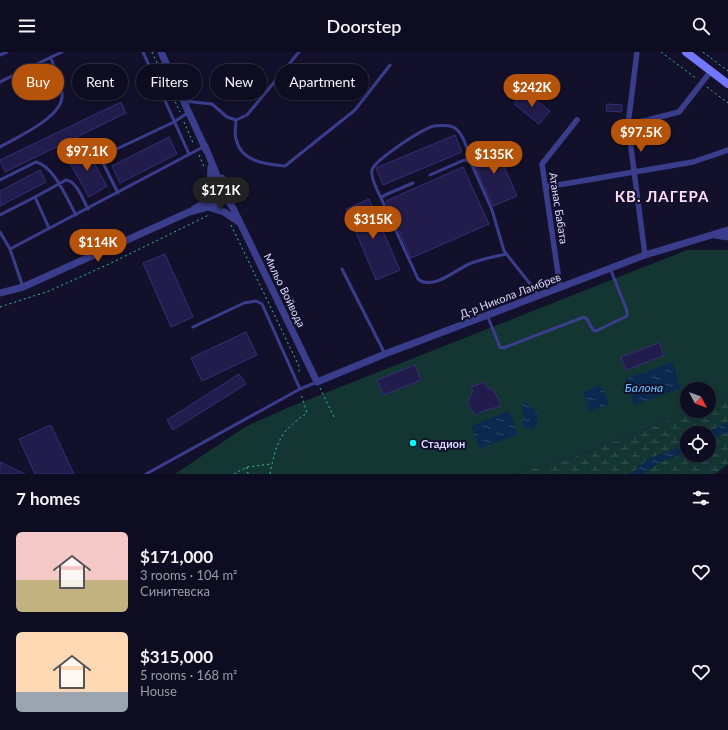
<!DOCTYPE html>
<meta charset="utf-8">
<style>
body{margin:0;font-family:Lato,sans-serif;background:#1c1a2d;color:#f1f3f6;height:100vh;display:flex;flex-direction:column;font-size:15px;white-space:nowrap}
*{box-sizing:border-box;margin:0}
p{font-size:13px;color:#9b9ba5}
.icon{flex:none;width:22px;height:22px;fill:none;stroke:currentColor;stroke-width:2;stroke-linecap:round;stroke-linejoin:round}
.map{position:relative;height:422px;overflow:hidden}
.drawer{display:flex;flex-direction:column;background:#0e0c20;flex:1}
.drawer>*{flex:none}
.guide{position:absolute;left:12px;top:12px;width:400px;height:36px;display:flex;gap:8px}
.needle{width:26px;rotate:131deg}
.buttons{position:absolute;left:680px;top:330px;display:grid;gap:8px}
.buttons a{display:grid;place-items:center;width:36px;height:36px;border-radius:50%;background:#0e0c20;box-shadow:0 2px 6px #0003,0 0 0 1px #2e2c3e;font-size:20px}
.price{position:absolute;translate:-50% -34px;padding:0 9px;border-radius:14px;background:#b45309;color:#fff;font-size:13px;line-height:26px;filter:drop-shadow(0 1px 2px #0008)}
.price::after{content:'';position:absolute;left:50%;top:24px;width:12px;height:9px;margin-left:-6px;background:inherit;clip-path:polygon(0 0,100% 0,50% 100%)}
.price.selected{background:#222;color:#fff}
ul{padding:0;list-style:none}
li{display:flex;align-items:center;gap:12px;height:100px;padding:0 16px}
li span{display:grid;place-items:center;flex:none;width:112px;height:80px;border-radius:6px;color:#555}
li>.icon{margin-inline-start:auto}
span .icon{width:48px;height:48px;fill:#fffc;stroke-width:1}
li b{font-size:17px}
h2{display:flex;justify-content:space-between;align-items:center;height:48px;padding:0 16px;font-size:17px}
.pill{padding:0 14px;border-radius:18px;background:#0e0c20;box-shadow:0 2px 6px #0003,0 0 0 1px #2e2c3e;font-size:14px;line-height:36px}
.pill.selected{background:#b45309;color:#fff}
header{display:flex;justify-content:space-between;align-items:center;height:52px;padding:0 16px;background:#0e0c20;font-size:18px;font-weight:600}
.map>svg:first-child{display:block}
</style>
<header><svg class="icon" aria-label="menu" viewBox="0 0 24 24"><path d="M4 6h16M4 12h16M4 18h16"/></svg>Doorstep<svg class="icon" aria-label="search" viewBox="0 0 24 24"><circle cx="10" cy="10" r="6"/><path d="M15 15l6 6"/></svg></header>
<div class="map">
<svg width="728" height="422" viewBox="0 0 728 422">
<defs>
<pattern id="wetland-marsh" width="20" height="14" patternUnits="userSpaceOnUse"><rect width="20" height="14" fill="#133632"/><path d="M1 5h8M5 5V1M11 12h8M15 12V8" fill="none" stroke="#355251"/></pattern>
<pattern id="water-ripples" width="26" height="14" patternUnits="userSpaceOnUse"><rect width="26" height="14" fill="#0b294f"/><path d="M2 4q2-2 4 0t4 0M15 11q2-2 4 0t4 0" fill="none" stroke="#2e4769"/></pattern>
</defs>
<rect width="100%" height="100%" fill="#13102b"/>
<!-- wetland -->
<path fill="url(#wetland-marsh)" d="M728,345v25l-22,11h-19v12l-37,13 -19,16h-122l57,-14 126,-49h17v-6z
M728,379v33l-13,10h-73l18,-12 27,-10v3h22v-14z"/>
<!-- park -->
<path fill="#133632" d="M687,198h41v147l-19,8v-16h-22v22h5l-126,49 -56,14h-335l70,-47 42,-19z"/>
<!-- water -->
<path fill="url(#water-ripples)" d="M672,310l9,26 -47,17 -9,-26z
M601,333l8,19 -19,7 -7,-19z
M526,350l12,11 -1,12 -4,4 -7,-1 -4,-4 2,-11 -3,-5z
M509,359l9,23 -38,15 -9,-23z
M728,370v9l-19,10v-8h-3z
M687,393v7l-27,10 -18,12h-11l19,-16z"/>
<!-- building -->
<path fill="#221c4d" stroke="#372d79" d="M524,39l26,20 -11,13 -25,-20z
M121,50l5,11 -121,59 -5,-12z
M607,52l15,1v7l-16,-1z
M455,83l7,17 -79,33 -7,-17z
M169,85l8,17 -57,29 -8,-17z
M494,92l23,52 -24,10 -23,-51z
M85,95l22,39 -18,11 -22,-39z
M463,115l26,57 -78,34 -25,-57z
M40,118l6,12 -46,24v-15z
M369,147l31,71 -24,10 -30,-71z
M165,202l28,63 -22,10 -28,-64z
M246,280l11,23 -55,26 -11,-23z
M659,291l5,12 -38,15 -5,-13z
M415,313l6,15 -38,15 -6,-15z
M239,322l7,10 -73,46 -6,-10z
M484,330l3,5 8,5 5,11 -1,4 -14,3 -9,5 -8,-10v-4l5,-10 -2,-4z
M51,373l23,49h-39l-16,-35z
M0,410l25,12h-25z"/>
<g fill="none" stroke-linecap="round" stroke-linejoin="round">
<!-- path -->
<path stroke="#2dc1ad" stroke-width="1" stroke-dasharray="2 3" stroke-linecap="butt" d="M152,0l28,60
M661,0l36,27
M703,0l25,19
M707,35l21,16
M184,70l10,23
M199,103l5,12
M231,173l68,141v8
M0,255l49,-16 60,-27 100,-49
M320,336l15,31
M247,415l1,7
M234,422l13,-7 24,-3
M270,422c6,-31 10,-43 37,-61l-6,-19"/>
<!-- service -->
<path stroke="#3a3d8b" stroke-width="3" d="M143,0l46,102
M0,3l7,-3
M0,30l62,-30
M183,49l29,3 15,13 9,3 11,-5 52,-63
M236,68c0,6 -2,13 0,19 5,23 29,25 49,27l70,-56 35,-45
M0,95c17,-10 64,-30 62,-53 -1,-12 -8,-25 -11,-37
M430,123l34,-15 5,1 3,4 20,45 12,41 35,44
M0,128l36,-18c18,4 31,37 40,53
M413,131l-28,12 -4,3 37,81c15,12 37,-9 51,-15 12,-5 25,-7 37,-10
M118,141l-16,-32 2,-6 70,-33 15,-10
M381,146c-3,-7 -11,-20 -9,-28 4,-11 50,-41 62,-44 6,-1 16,-1 21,2 9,6 13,25 17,35
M0,163l35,-18
M49,176l-14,-31 31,-17c11,1 17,20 22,29
M0,180l10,17 13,38
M10,197l195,-103
M342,217l43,85
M487,263l13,32 3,1 81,-31 3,2 6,11 3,1 31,-15v-5l-17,-43
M193,275l51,-24 12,-2 6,3 38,85
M146,422l154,-85 17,-7"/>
<!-- minor -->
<path stroke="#3a3d8b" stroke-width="5.5" d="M637,0l-9,73 17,130
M628,73l51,-13 32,-41
M546,135l147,-25 35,-12
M560,235l-18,-123 35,-44"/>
<!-- tertiary -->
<path stroke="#3a3d8b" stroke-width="7" d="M161,0l45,98
M205,94l21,52 7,10 84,174 68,-28 260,-99 83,-25
M222,126l9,22
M204,149l6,-15 1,-19
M208,155l16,5 15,10
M194,157l32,-19
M715,183l13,2
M0,241l23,-6 166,-75 19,-5 22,-12"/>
<!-- secondary -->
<path stroke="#7178ff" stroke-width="8" d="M686,0l42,32"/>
</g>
<!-- markers -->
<circle fill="#06f8ff" stroke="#13102b" stroke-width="1.5" cx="413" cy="391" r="4"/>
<g text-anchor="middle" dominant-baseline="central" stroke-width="4" stroke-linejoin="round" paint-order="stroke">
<!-- street labels -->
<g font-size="11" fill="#dcdaff" stroke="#13102b">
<text transform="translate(559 156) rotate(81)">Атанас Бабата</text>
<text transform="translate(285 238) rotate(64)">Мильо Войвода</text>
<text transform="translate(510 243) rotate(-21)">Д-р Никола Ламбрев</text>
</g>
<!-- poi labels -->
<g font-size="11" font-weight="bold" fill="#dcdaff" stroke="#13102b" text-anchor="start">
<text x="421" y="391">Стадион</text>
</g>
<!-- water labels -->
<g font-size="12" font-style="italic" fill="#68c4ff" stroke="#13102b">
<text x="644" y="335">Балона</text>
</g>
<!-- district labels -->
<g font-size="15" font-weight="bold" letter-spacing="1" fill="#ffdcf5" stroke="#13102b">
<text x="662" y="144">КВ. ЛАГЕРА</text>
</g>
</g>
</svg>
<div class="buttons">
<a><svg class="needle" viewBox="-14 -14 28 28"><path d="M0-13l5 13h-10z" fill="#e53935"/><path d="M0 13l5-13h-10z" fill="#9b9ba5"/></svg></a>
<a><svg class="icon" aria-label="locate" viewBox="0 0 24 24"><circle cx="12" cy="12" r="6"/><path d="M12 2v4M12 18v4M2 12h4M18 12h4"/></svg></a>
</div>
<b class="price" style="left:532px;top:56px">$242K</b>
<b class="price" style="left:641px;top:101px">$97.5K</b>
<b class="price" style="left:87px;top:120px">$97.1K</b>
<b class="price" style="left:494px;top:123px">$135K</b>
<b class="price selected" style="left:221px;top:159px">$171K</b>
<b class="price" style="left:373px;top:188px">$315K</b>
<b class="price" style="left:98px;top:211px">$114K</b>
<div class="guide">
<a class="pill selected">Buy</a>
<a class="pill">Rent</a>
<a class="pill">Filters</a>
<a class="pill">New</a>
<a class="pill">Apartment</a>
</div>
</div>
<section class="drawer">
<h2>7 homes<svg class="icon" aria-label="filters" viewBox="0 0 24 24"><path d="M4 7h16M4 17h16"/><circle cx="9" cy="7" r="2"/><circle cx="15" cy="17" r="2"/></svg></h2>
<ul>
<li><span style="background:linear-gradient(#f6c9c9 60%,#c2b280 0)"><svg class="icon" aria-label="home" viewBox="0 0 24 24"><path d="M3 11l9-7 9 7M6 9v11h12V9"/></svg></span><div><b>$171,000</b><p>3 rooms · 104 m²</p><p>Синитевска</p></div><svg class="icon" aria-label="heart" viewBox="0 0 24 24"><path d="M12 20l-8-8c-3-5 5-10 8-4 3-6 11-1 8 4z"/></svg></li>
<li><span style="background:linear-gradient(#ffd9b3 75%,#9aa5b1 0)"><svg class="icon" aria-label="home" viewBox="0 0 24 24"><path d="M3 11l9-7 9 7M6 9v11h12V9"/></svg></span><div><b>$315,000</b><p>5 rooms · 168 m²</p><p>House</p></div><svg class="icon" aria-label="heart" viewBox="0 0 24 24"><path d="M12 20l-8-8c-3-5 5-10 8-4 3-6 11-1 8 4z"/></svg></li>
</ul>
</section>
